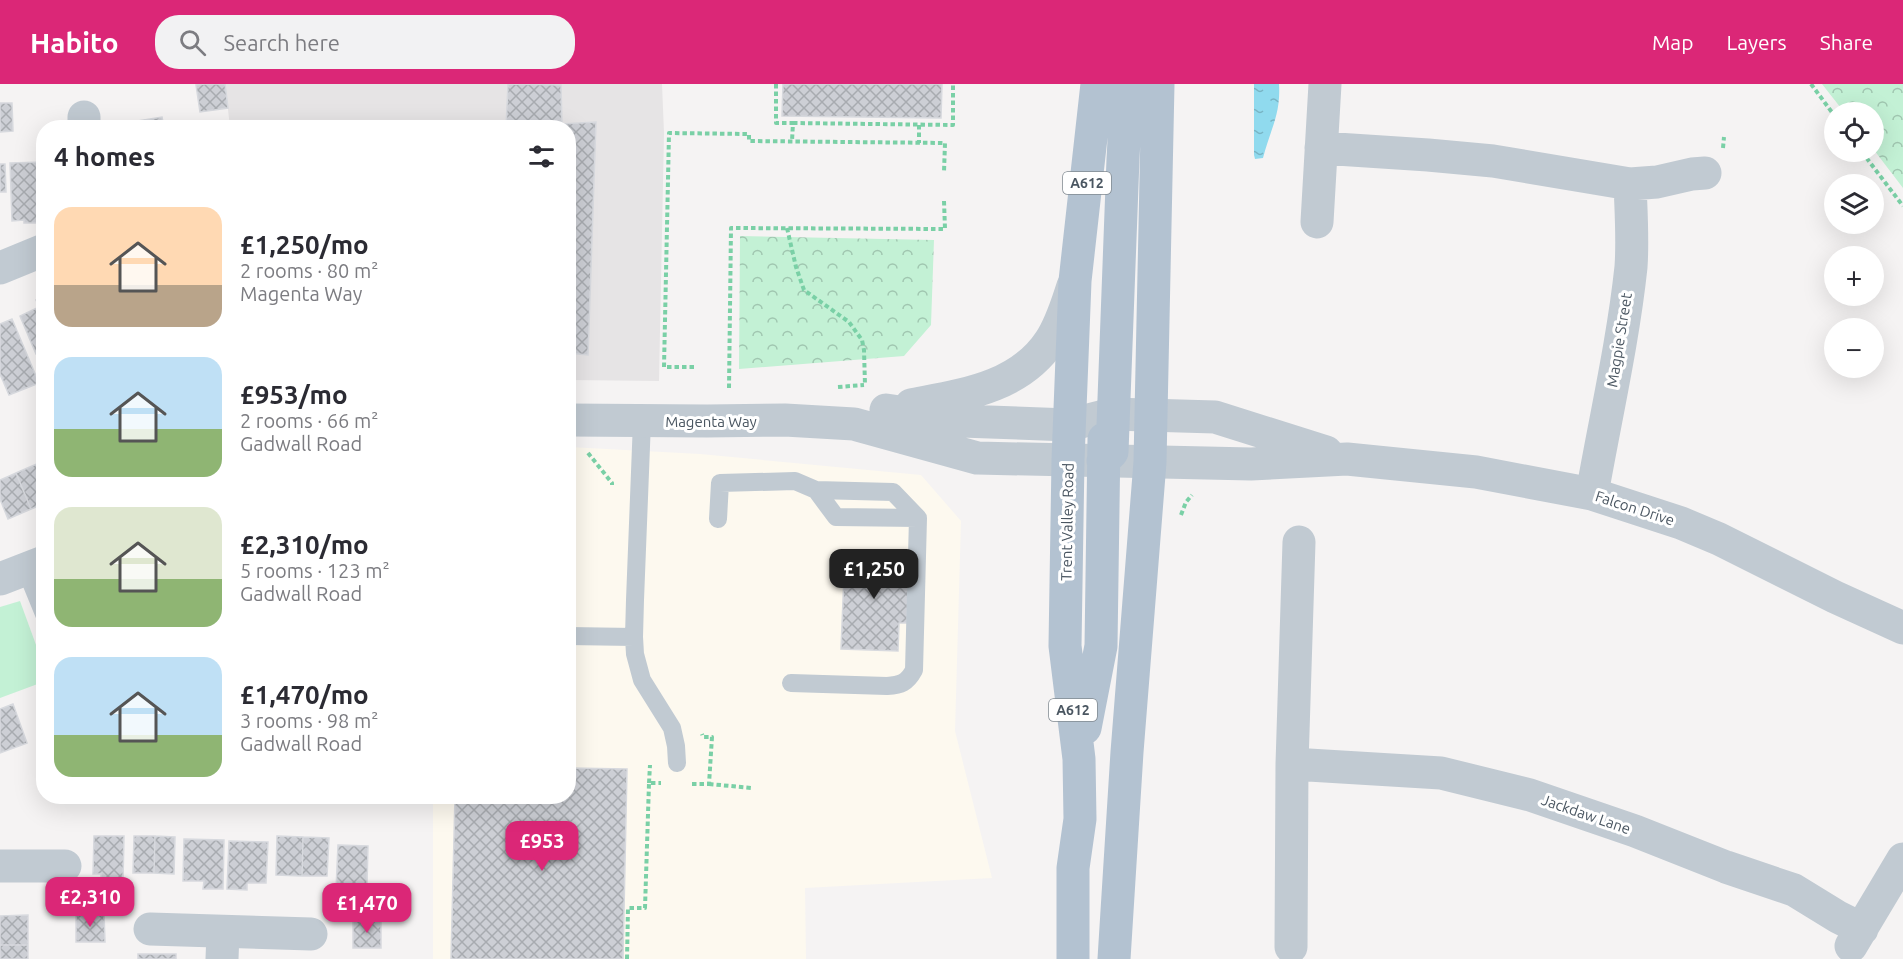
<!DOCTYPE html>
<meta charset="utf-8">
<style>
body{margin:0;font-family:Ubuntu,sans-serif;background:#f2f2f3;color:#2b2b33;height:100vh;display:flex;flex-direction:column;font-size:22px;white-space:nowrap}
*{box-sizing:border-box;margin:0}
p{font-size:20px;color:#7c7c81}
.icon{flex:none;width:33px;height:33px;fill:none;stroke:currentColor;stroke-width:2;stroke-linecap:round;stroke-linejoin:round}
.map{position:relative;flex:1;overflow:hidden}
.side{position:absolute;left:36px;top:36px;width:540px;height:684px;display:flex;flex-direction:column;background:#fff;border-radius:24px;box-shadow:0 6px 24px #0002}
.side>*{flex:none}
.buttons{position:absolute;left:1824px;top:18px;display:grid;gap:12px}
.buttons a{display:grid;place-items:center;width:60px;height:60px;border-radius:50%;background:#fff;box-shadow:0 6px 24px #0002;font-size:30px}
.price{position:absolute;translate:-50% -51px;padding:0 14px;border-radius:12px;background:#db2777;color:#fff;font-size:20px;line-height:39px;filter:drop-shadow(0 2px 3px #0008)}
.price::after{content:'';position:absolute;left:50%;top:36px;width:18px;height:14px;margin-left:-9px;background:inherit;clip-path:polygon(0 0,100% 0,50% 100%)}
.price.active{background:#222;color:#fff}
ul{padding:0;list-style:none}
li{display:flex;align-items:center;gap:18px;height:150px;padding:0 18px}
li span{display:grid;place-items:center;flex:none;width:168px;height:120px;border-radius:18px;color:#555}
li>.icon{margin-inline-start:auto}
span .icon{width:72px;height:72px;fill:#fffc;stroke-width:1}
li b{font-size:26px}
h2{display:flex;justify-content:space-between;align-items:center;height:72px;padding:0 18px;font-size:26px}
header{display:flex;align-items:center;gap:36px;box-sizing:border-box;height:84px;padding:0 30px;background:#db2777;color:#fff}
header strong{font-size:28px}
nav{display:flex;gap:33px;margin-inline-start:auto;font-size:21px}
.search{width:420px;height:54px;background:#f2f2f3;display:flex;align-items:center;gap:15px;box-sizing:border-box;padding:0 21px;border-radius:24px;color:#7c7c81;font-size:22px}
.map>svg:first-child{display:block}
</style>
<header>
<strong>Habito</strong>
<div class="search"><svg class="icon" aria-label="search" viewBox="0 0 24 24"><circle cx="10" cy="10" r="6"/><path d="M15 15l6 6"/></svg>Search here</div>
<nav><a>Map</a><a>Layers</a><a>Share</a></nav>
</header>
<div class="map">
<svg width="1903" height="875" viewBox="0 0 1903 875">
<defs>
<pattern id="forest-crowns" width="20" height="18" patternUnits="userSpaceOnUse" patternTransform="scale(1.5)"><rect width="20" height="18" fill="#c3f1d5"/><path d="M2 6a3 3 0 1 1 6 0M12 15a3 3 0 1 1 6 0" fill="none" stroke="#a0c6b0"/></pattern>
<pattern id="water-ripples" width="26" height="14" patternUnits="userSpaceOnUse" patternTransform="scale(1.5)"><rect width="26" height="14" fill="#90daee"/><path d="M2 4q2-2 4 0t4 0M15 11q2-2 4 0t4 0" fill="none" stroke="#78b4c4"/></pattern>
<pattern id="building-cross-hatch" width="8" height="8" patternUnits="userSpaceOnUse" patternTransform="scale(1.5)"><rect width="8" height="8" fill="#cdcfd5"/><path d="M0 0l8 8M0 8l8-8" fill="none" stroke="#a8abb0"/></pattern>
</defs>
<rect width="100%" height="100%" fill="#f5f3f3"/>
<!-- commercial -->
<path fill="#fdf9ef" d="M569,363l131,7 221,21 40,46 -6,210 37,147 -187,10 1,71h-373v-162l135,-1z"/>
<!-- education -->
<path fill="#e6e4e5" d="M225,0h437l2,49 -5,248 -90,-1 -1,-252 -338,-1z"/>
<!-- green -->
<path fill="#c3f1d5" d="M20,517l23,63v18l-43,16v-91z"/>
<!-- forest -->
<path fill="url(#forest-crowns)" d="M1822,0h81v104l-29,-38v-38h-30z
M740,152l194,4 -3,85 -27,31 -165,13z"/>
<!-- water -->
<path fill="url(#water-ripples)" d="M1254,0h25c2,31 -9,46 -16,74l-8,1 -1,-4z"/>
<!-- building -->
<path fill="url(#building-cross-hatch)" stroke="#d7d9de" stroke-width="1.5" d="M205,0h20l3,24 -28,4 -4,-27z
M508,0l53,1 1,39 34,-2 -8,233 -20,-2v-225h-62z
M783,0h159l-1,34 -159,-2z
M0,19h12l1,28 -13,1z
M162,33l2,11h-39l-1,-5z
M44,78v61h-20v-3l-12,1 -2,-58z
M0,80h5l1,28h-6z
M44,213v53l-8,4 -16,-38 19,-9 -3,-7z
M12,235l27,64 -30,12 -9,-21v-50z
M39,379l5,12v29l-13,5 -15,-36z
M16,389l15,36 -23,10 -8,-20v-19z
M845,467l64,2 -2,70h-8l-1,28 -57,-2z
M13,620l14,39 -27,10v-44z
M568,684l59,1 -4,190h-172l4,-163h113z
M94,752h30l-1,45h-22v-7h-8z
M134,752h21l-1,37h-21z
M155,752l20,1 -1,37 -20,-1z
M277,752l26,1 -1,39 -26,-1z
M303,753l26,1 -2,38h-25z
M184,755l40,1 -1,49h-20l1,-8h-21z
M229,757l39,1 -2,41h-19v7l-20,-1z
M338,761l30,1 -1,38h-7v7l-24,-1z
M76,829h28l1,29h-29z
M28,831v30h-28v-29z
M353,835l28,1v28h-28z
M0,861h28v14h-28z
M138,870h38v5h-38z"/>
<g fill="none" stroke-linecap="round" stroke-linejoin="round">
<!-- path -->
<path stroke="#7ad0a6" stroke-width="4" stroke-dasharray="4.5 3" stroke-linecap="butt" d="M776,0v39h17l-1,18
M1811,0l23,31
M793,39l160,2v-41
M919,41v18
M1723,64l1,-11
M1862,68l41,54
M787,144l9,39 8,23 45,32 13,18 2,10 1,35
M694,283h-30l5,-234 80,1v7l196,2 -1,29
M838,303l26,-2
M729,304l2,-160 214,1 -1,-28
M588,369l24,30v2
M1181,431l5,-13 6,-7
M649,699l1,-18
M692,700h17l3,-47h-9l-1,-3
M709,700l43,4
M627,875l1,-51h17l4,-125h12"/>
<!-- service -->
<path stroke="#c1cad2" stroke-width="18" d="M642,337l-7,179 -1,37 1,17 7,26 30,48 4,18 1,17
M816,406l20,27 82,1
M718,435l2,-36 75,-2 21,9 77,2 25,26 -4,152c-7,13 -13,15 -27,16l-96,-3
M26,486l18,44
M568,552l66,1"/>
<!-- minor -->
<path stroke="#c1cad2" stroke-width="33" d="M84,33v11
M1321,64l107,7 65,6 137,23 27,-2 35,-8 13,-1
M1317,138l8,-138
M0,184l44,-18
M911,321c51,-10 108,-17 139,-64 11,-16 17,-37 23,-55
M886,326l75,11 108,4 43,-11 103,3 111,35
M568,336l139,1 78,-1 69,4 123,34 274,6 96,-5 129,13 116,22 89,29 38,16 116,58 68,31
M1592,410c13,-74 31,-152 39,-227 2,-28 0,-55 -1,-83
M0,495l44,-17
M1292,680l149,9 89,22 105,36 91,36 68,23 44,27 24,12
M0,782h65
M150,845l161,5
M1851,862l52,-87
M1291,863l1,-183 7,-222
M222,875l1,-27"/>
<!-- primary -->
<path stroke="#b3c2d1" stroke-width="33" d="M1103,377l9,-9 11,-293 4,-75
M1085,644l16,-82 3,-207
M1073,875v-91l7,-49 -1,-60 -14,-113 3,-186 7,-179 22,-197
M1114,875l13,-207 23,-290 8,-378"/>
</g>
<g text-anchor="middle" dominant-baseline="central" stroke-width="6" stroke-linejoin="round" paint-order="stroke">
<!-- shield labels -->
<g fill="#fff" stroke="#808990" stroke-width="1.5">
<rect x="1063" y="88" width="48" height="22" rx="4.5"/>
<rect x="1049" y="615" width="48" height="22" rx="4.5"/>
</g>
<g font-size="14" font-weight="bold" fill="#4a5661">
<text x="1087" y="99">A612</text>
<text x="1073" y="626">A612</text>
</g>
<!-- street labels -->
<g font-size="15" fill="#4a5661" stroke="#fff">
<text transform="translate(1619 256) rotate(-81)">Magpie Street</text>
<text x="711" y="337">Magenta Way</text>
<text transform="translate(1635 424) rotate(18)">Falcon Drive</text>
<text transform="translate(1067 438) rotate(-89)">Trent Valley Road</text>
<text transform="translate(1586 730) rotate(19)">Jackdaw Lane</text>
</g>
</g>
</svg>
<div class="buttons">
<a><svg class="icon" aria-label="locate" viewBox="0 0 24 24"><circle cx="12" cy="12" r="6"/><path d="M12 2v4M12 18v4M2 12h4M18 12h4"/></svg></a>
<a><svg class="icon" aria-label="layers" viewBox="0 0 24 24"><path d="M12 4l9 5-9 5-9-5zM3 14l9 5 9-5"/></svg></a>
<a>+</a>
<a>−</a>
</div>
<b class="price active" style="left:874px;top:516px">£1,250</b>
<b class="price" style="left:542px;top:788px">£953</b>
<b class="price" style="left:90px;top:844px">£2,310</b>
<b class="price" style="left:367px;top:850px">£1,470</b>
<section class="side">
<h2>4 homes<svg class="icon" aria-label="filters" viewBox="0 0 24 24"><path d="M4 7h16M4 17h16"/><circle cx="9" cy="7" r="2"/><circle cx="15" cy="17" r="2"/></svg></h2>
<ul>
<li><span style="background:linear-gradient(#ffd9b3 65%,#b9a48a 0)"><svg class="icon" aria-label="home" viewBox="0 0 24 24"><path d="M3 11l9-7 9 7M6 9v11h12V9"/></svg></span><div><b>£1,250/mo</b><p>2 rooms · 80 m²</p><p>Magenta Way</p></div></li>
<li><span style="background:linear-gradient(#bfe0f5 60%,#8fb573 0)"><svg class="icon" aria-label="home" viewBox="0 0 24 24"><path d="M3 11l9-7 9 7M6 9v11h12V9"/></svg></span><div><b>£953/mo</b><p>2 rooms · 66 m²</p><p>Gadwall Road</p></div></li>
<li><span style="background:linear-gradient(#dfe7d0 60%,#8fb573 0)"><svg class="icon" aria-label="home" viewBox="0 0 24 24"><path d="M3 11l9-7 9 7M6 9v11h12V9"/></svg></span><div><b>£2,310/mo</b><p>5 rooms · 123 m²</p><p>Gadwall Road</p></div></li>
<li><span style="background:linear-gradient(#bfe0f5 65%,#8fb573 0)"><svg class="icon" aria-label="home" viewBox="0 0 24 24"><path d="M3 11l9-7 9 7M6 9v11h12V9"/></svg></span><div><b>£1,470/mo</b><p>3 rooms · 98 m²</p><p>Gadwall Road</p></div></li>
</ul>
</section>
</div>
